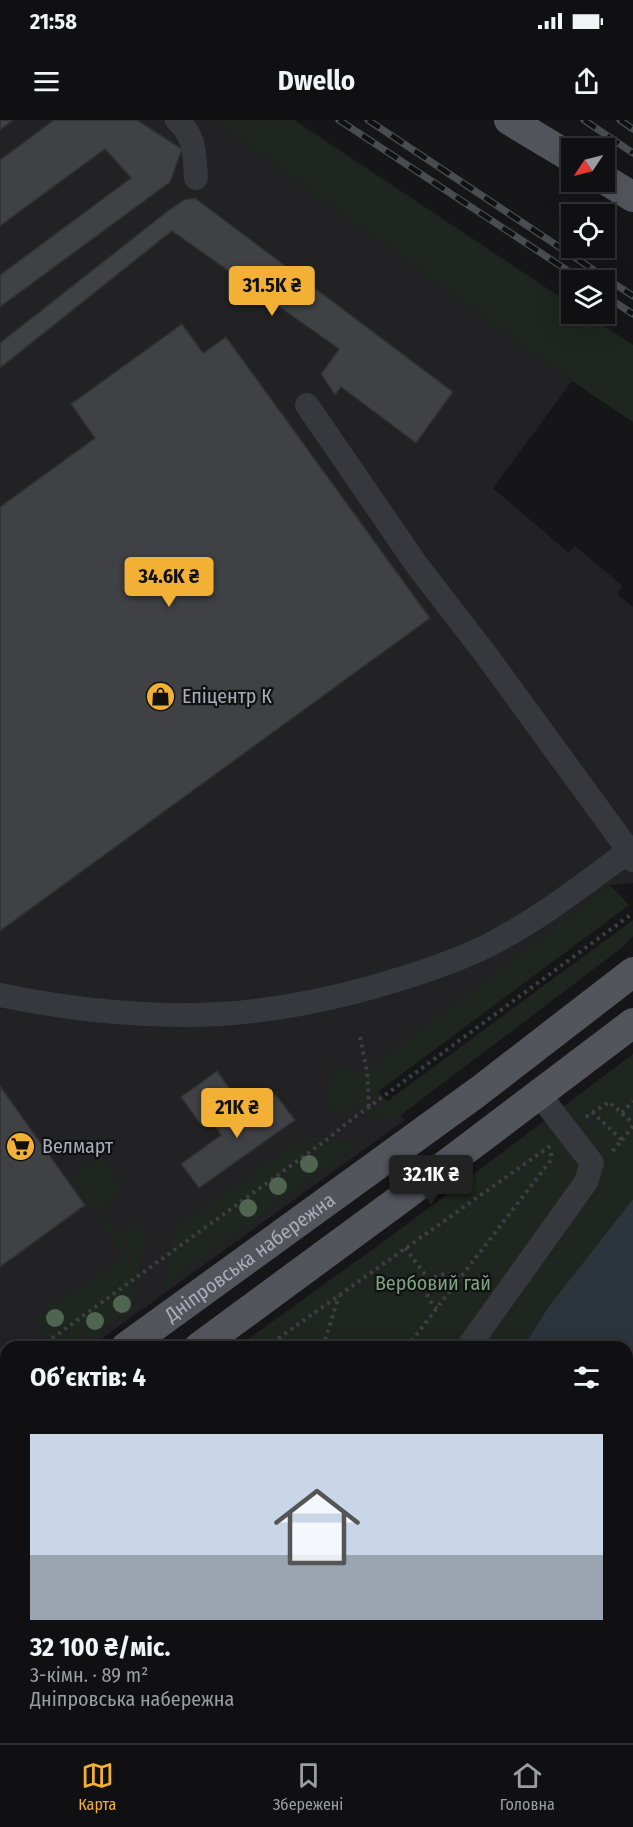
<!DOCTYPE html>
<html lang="uk">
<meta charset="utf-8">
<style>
body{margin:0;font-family:"Fira Sans Condensed",sans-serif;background:#1e1e20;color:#f1f3f6;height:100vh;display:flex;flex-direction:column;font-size:22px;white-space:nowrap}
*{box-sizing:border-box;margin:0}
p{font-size:20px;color:#9c9d9f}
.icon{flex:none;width:33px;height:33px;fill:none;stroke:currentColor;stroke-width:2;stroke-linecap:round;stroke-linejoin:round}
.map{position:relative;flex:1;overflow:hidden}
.sheet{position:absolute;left:0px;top:1221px;width:633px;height:402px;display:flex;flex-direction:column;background:#101012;border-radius:18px 18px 0 0;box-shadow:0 6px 24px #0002,0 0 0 2px #303032}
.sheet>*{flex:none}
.needle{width:39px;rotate:235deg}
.buttons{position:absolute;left:561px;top:18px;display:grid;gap:12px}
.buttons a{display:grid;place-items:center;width:54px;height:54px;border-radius:0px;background:#101012;box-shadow:0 6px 24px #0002,0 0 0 2px #303032;font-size:30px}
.price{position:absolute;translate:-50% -51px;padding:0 14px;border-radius:6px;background:#f2b134;color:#111;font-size:20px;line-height:39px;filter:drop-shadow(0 2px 3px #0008)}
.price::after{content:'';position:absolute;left:50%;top:36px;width:18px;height:14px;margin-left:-9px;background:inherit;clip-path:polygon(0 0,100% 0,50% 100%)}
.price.on{background:#222;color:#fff}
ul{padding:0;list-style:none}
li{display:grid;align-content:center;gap:12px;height:318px;padding:0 30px}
li span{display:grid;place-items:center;height:186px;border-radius:0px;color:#555}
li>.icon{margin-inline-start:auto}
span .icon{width:108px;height:108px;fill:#fffc;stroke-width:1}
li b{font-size:26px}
h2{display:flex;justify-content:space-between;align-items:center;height:72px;padding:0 30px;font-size:26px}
.status{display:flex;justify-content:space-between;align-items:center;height:42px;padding:0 30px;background:#101012;direction:ltr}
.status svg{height:16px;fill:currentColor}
header{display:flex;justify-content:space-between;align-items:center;height:78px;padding:0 30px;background:#101012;font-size:27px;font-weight:700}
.menu{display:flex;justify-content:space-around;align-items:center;height:84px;border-top:2px solid #303032;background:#101012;font-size:16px;color:#9c9d9f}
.menu a{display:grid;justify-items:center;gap:3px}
.menu .on{color:#f2b134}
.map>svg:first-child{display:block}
</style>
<div class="status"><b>21:58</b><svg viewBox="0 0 49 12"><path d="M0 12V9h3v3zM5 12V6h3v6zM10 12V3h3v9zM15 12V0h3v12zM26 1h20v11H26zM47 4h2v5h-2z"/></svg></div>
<header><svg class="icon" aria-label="menu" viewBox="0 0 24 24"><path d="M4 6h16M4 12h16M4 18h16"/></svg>Dwello<svg class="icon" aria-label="share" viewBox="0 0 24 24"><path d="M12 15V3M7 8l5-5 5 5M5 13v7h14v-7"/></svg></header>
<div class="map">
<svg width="633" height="1623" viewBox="0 0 633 1623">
<rect width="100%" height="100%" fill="#161618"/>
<!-- built -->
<path fill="#222225" d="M0,0h214l358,261 -79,107 76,65 6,-7 48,40 -6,8 16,13v276l-23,2 -247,190 42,45 -315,227h-84v60l-6,5z"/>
<!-- green -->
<path fill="#1e261f" d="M214,0h80l277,184 1,10h14l47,31v77l-61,-41z
M610,765l19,20 -278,207c-12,-1 -24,-1 -23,-16l6,-30 28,8z
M633,800v16l-9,10 -227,172 -30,-2z
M633,934v145l-84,107 -26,41h-286l153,-110z
M304,1016l58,6 -198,145 9,-58z
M101,1036l22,34 -26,18 21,28 20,-15 7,12 -11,66 -10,16 -45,32h-29l2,-2 -19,-25 91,-64 -53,-79z
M6,1392v225h145l-8,6h-143v-226z"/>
<!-- water -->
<path fill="#2c353c" d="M633,1079v544h-383l7,-6h370v-390h-104l26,-41z"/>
<!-- building -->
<path fill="#404145" stroke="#303034" stroke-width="1.5" d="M0,0h13l-13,10z
M54,0h83l45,29 -12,33 -170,125v-32l131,-97 -26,-29 -105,77v-66z
M195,78l258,194 -37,51 -75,-56 -6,8 -14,-21 18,-25 -167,-118 -172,137v-25l169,-133 15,-10z
M182,204l21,29 23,-16 204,281 -430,313v-424l95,-69 -24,-34z
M217,951l20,28 -36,26 -20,-28z
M0,966l85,119 -85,62z
M276,975l19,25 -96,68 -18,-24 40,-29 -11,-16 15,-12 11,16z"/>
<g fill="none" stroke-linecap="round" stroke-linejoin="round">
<!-- path -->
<path stroke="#3d3f44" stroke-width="4" stroke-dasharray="3 4.5" stroke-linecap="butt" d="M360,917l7,34 2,36
M592,992l30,28 -11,13
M622,993l11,-12
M586,997l23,-15 24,21
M622,1020l11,-14
M405,1128l25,33
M437,1189c-5,-6 -13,-14 -10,-22 4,-14 23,-16 33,-9
M40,1227l289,-209 14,-12 290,-213
M266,1227l284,-201
M323,1227l16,-51
M407,1227l144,-187v-9
M0,1255l6,-4
M0,1416l6,-4
M0,1502l6,2
M0,1594l6,-8
M81,1623l8,-6
M126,1623l9,-6
M166,1623l7,-6"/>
<!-- minor -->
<path stroke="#37383d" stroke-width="24" d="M177,0c19,17 17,34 19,58
M307,285l109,159 71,92 142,195 4,9
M0,875c72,15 148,23 222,19 60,-4 120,-17 178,-35 29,-9 58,-19 85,-32 52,-26 98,-62 144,-96
M468,1227l118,-165 6,-19 -53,-69"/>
<!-- major -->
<g stroke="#53555c" stroke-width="30">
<path d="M509,0l63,38"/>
<path d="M604,59l29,18"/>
<path id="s1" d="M126,1227l353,-256 154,-119"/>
<path d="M199,1227l208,-153 226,-171"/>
<path d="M0,1317l6,-4"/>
<path d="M0,1369l6,-4"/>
</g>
<defs>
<path id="rail" d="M339,0l243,160
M368,0l265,176
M584,0l49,33
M620,0l13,9
M604,175l29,19"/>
</defs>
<!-- rail casing -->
<use href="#rail" stroke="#4a4c52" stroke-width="7"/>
<!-- rail -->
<use href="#rail" stroke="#111113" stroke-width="4.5" stroke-dasharray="14" stroke-linecap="butt"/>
</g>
<!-- trees -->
<g fill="#506452">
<circle cx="309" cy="1044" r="9"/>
<circle cx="278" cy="1066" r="9"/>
<circle cx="248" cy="1088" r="9"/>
<circle cx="122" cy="1184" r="9"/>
<circle cx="55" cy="1198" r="9"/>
<circle cx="95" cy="1201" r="9"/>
</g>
<!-- icons -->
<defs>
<symbol id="shop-disc" viewBox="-11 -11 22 22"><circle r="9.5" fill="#f2b134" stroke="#111113"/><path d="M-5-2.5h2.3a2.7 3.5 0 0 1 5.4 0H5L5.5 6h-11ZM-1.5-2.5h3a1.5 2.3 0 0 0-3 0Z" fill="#111"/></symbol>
<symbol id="supermarket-disc" viewBox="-11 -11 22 22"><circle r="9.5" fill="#f2b134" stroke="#111113"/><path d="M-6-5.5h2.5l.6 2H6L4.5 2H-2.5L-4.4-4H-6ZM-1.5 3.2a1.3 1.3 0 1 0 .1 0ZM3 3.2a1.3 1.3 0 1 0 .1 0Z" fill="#111"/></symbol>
</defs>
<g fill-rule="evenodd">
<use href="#shop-disc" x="144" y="560" width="33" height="33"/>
<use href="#supermarket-disc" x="4" y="1010" width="33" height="33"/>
</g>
<g text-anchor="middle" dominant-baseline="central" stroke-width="4.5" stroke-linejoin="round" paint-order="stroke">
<!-- poi labels -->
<g font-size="20" fill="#a8adb8" stroke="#111113" text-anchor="start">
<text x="182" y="576">Епіцентр К</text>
<text x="42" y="1026">Велмарт</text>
</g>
<!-- street labels -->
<g font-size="20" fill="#a8adb8" stroke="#111113">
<text stroke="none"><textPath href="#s1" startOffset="153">Дніпровська набережна</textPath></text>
</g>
<!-- park labels -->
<g font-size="20" fill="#7fa381" stroke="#111113">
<text x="433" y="1163">Вербовий гай</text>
</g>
</g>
</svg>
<div class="buttons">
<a><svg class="needle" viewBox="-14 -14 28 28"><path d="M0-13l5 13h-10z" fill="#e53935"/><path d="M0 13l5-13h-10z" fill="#9c9d9f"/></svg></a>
<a><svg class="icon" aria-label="locate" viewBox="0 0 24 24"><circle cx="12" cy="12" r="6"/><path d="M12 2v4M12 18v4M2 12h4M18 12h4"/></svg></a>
<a><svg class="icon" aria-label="layers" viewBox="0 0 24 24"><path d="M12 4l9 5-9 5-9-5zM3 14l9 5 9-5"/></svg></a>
</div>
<b class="price" style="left:272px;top:197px">31.5K ₴</b>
<b class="price" style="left:169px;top:488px">34.6K ₴</b>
<b class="price" style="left:237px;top:1019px">21K ₴</b>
<b class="price on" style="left:431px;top:1086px">32.1K ₴</b>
<section class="sheet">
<h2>Об’єктів: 4<svg class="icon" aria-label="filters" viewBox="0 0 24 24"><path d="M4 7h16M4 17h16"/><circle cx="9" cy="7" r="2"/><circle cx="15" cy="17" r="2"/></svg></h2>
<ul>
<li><span style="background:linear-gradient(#c9d6e8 65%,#9aa5b1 0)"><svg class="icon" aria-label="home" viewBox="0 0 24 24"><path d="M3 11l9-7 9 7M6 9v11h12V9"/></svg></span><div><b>32 100 ₴/міс.</b><p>3-кімн. · 89 m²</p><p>Дніпровська набережна</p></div></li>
</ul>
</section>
</div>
<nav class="menu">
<a class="on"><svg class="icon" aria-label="map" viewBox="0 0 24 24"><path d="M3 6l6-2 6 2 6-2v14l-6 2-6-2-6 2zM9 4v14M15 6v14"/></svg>Карта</a>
<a><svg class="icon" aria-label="saved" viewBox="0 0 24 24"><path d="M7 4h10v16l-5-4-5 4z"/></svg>Збережені</a>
<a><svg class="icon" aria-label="home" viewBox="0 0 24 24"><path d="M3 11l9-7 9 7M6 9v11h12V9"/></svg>Головна</a>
</nav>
